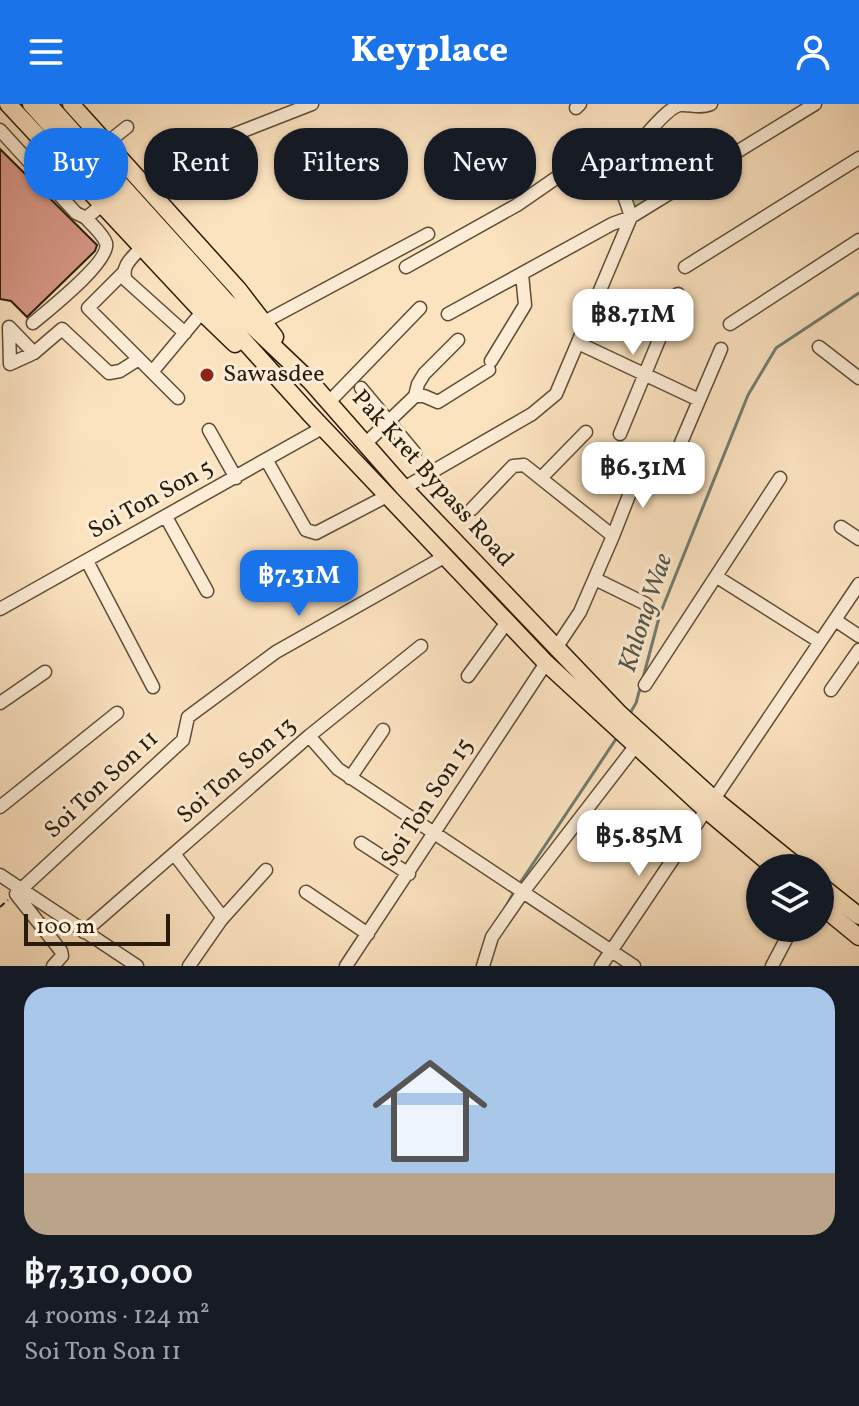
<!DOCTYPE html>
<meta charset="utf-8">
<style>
body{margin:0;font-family:Vollkorn,serif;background:#242831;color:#f1f3f6;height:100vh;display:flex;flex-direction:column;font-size:30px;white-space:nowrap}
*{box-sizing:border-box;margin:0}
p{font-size:26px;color:#9ea1a6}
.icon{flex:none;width:44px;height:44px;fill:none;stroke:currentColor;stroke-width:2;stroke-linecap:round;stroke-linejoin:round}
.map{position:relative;height:862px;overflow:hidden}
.sheet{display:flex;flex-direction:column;background:#171b24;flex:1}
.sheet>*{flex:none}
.guide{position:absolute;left:24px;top:24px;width:812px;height:72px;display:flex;gap:16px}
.fabs{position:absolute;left:746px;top:750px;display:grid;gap:16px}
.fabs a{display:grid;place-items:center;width:88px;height:88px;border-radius:50%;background:#171b24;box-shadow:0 2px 6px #0004;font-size:40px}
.scale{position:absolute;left:24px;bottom:20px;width:146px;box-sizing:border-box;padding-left:8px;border:4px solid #291c0a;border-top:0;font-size:22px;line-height:28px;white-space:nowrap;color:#291c0a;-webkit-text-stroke:6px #fdedd6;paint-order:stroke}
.price{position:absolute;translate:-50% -68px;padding:0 18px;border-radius:16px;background:#fff;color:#222;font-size:26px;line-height:52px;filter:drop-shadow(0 2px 4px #0008)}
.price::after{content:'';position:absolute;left:50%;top:48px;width:24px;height:18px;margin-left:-12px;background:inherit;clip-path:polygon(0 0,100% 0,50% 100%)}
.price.selected{background:#1a73e8;color:#fff}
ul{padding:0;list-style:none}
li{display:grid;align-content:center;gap:16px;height:424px;padding:0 24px}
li+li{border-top:2px solid #363941}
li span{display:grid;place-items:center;height:248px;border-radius:24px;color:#555}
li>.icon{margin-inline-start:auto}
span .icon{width:144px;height:144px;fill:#fffc;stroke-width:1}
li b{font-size:34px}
.chip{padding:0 28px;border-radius:32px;background:#171b24;box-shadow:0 2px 6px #0004;font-size:28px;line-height:72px}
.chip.selected{background:#1a73e8;color:#fff}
header{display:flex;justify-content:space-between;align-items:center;height:104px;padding:0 24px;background:#1a73e8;color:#fff;font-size:36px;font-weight:800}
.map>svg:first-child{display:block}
</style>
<header><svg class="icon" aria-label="menu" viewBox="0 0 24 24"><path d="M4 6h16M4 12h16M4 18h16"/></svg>Keyplace<svg class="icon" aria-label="person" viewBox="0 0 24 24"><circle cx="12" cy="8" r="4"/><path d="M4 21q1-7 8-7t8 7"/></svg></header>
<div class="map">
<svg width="859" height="862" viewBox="0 0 859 862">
<rect width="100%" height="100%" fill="#fce3c0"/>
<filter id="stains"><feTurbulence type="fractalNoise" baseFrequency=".0025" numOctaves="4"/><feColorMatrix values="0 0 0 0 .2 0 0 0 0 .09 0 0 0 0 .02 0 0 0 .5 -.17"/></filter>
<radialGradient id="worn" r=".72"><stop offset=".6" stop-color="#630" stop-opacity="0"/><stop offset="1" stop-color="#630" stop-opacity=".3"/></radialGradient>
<!-- green -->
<path fill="#c3c28f" stroke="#766f4c" stroke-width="2" d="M652,24l38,17 9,-3 17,23 -85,52 -17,-42z"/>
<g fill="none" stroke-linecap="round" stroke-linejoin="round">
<!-- stream -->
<path stroke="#707d70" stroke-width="3" d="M643,574l17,-64 88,-219 28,-47 83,-55
M629,611l7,-12 5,-18
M518,782l100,-150
M504,806l10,-18"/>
</g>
<!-- building -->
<path fill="#da9989" stroke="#291c0a" stroke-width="2" d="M0,45l97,96 -2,6 -68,66 -16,-16 -11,-2z"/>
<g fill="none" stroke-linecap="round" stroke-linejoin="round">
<defs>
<path id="minor" d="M576,4l4,-4
M0,26l76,83 10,5 16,-13
M107,39l20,-16
M212,39l100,-39
M614,71c11,-14 50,-67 66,-70 11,-1 19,4 31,-1
M142,143c-9,10 -22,19 -16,33l59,53
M685,163l174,-109
M123,169l-35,35 64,64
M448,210l164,-90 19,-7 184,-113
M264,218l164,-88
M33,219c14,-12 78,-62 73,-80 -3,-9 -14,-18 -20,-25
M730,220l129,-84
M578,239l121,57
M819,243l40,31
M34,249l-25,-26 1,37 24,-11 28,-24 47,44 11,-2 19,-12
M491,257l34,-56 -3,-31
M361,284l54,65
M415,292h9l14,6 51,-32
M178,294l-26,-26 50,-60
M329,298l91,-94
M209,326l27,48
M620,330l58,-140
M365,340l50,-48 3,-12 6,-10 34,-34
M674,355l47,-110
M267,357l39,69 10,3 71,-37
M541,374l45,-46
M404,384l128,-74 24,-20 75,-177c-6,-20 -18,-62 -46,-59l-68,47 -111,62
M472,405l41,-43 11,-1 89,71 -33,76 -24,36
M166,413l41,74
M841,423l18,12
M613,432l26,-66
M87,457l66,126
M717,473l103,65
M595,475l51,25
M0,505l322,-181
M835,516l24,16
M468,572l39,-54
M645,581l135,-207
M831,586l28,-40
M0,599l45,-31
M309,632l29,33 296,197
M350,674l33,-48
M714,695l145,-215
M0,703l117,-94
M361,739l48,31
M175,751l48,63
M0,771l137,91
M306,788l62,42
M84,828l225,-196 112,-90
M53,862l9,-10 -1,-5 -45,-57 167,-154 5,-23 88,-65 168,-95
M189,862l32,-46 45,-50
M346,862l200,-303
M483,862l9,-29 31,-45 114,-148
M601,862l105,-156
M772,862l20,-38"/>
<path id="major" d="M8,0l200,214 27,26
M31,0l278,309 237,250 160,147 69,58
M48,0l179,198 83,79 94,107 216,226 94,85 85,69
M71,0l167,185 37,48
M820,781l39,31
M820,801l39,32"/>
</defs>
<!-- minor casing -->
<use href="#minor" stroke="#5e4e38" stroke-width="15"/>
<!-- major casing -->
<use href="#major" stroke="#291c0a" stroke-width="19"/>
<!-- path -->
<path stroke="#291c0a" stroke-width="2" stroke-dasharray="6 4" stroke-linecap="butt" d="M0,803l8,-7"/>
<!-- minor -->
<use href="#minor" stroke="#fdedd6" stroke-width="12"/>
<!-- major -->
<use href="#major" stroke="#fce3c0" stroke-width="16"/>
</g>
<!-- markers -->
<circle fill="#8f2418" stroke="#fdedd6" stroke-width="3" cx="207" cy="271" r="8"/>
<g text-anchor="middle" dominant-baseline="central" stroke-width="6" stroke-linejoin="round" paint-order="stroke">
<!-- poi labels -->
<g font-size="24" fill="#291c0a" stroke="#fdedd6" text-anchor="start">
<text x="223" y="271">Sawasdee</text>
</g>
<!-- street labels -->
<g font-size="24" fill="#291c0a" stroke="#fdedd6">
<text transform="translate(432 375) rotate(48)">Pak Kret Bypass Road</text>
<text transform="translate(151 396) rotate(-29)">Soi Ton Son 5</text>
<text transform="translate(237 667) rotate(-41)">Soi Ton Son 13</text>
<text transform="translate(102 681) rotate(-43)">Soi Ton Son 11</text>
<text transform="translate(428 699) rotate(-57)">Soi Ton Son 15</text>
</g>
<!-- water labels -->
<g font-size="26" font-style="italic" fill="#525546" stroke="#fdedd6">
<text transform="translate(646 509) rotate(-72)">Khlong Wae</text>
</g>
</g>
<rect width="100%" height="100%" filter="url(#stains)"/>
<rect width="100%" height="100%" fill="url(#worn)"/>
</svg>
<div class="fabs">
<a><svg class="icon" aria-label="layers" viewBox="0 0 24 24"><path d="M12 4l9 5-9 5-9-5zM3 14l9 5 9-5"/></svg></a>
</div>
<div class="scale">100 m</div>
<b class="price" style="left:633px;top:253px">฿8.71M</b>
<b class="price" style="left:643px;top:406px">฿6.31M</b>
<b class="price selected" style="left:299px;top:514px">฿7.31M</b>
<b class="price" style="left:639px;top:774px">฿5.85M</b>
<div class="guide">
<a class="chip selected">Buy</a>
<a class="chip">Rent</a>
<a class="chip">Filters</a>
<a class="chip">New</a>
<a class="chip">Apartment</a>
</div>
</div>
<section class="sheet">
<ul>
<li><span style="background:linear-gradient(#a9c7e8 75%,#b9a48a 0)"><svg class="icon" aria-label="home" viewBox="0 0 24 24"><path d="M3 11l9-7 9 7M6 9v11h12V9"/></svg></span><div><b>฿7,310,000</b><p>4 rooms · 124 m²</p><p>Soi Ton Son 11</p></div></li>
</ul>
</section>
